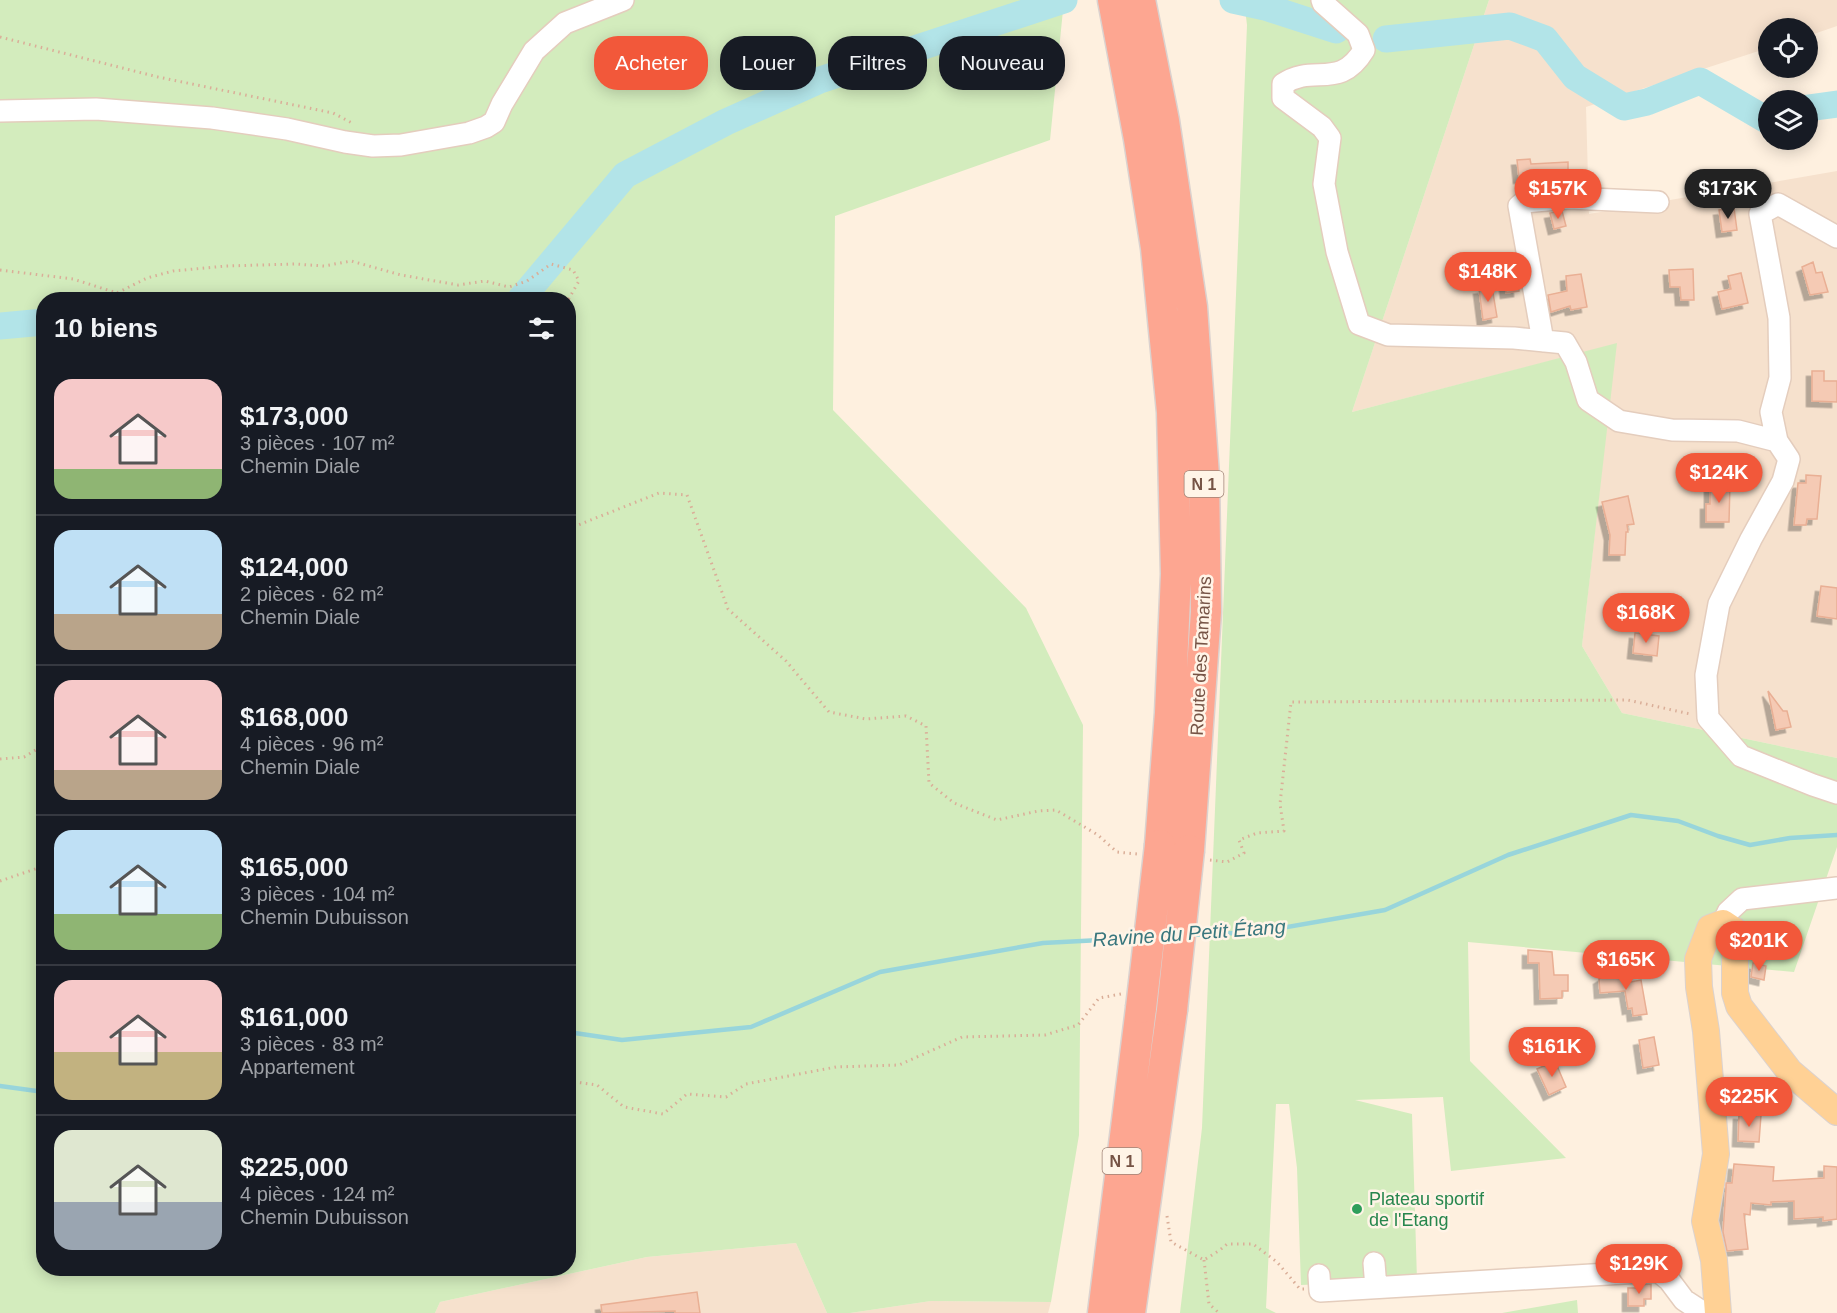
<!DOCTYPE html>
<html lang="fr">
<meta charset="utf-8">
<style>
body{margin:0;font-family:Arial,sans-serif;background:#20242c;color:#f1f3f6;height:100vh;display:flex;flex-direction:column;font-size:22px;white-space:nowrap}
*{box-sizing:border-box;margin:0}
p{font-size:20px;color:#9ea1a6}
.icon{flex:none;width:33px;height:33px;fill:none;stroke:currentColor;stroke-width:2;stroke-linecap:round;stroke-linejoin:round}
.map{position:relative;flex:1;overflow:hidden}
.sheet{position:absolute;left:36px;top:292px;width:540px;height:984px;display:flex;flex-direction:column;background:#171b24;border-radius:24px;box-shadow:0 3px 15px #0003}
.sheet>*{flex:none}
.banner{position:absolute;left:594px;top:36px;width:570px;height:54px;display:flex;gap:12px}
.tools{position:absolute;left:1758px;top:18px;display:grid;gap:12px}
.tools a{display:grid;place-items:center;width:60px;height:60px;border-radius:50%;background:#171b24;box-shadow:0 3px 15px #0003;font-size:30px}
.price{position:absolute;translate:-50% -51px;padding:0 14px;border-radius:21px;background:#f2583a;color:#fff;font-size:20px;line-height:39px;filter:drop-shadow(0 2px 3px #0008)}
.price::after{content:'';position:absolute;left:50%;top:36px;width:18px;height:14px;margin-left:-9px;background:inherit;clip-path:polygon(0 0,100% 0,50% 100%)}
.price.current{background:#222;color:#fff}
ul{padding:0;list-style:none}
li{display:flex;align-items:center;gap:18px;height:150px;padding:0 18px}
li+li{border-top:2px solid #363941}
li span{display:grid;place-items:center;flex:none;width:168px;height:120px;border-radius:18px;color:#555}
li>.icon{margin-inline-start:auto}
span .icon{width:72px;height:72px;fill:#fffc;stroke-width:1}
li b{font-size:26px}
h2{display:flex;justify-content:space-between;align-items:center;height:72px;padding:0 18px;font-size:26px}
.chip{padding:0 21px;border-radius:24px;background:#171b24;box-shadow:0 3px 15px #0003;font-size:21px;line-height:54px}
.chip.current{background:#f2583a;color:#fff}
.map>svg:first-child{display:block}
</style>
<div class="map">
<svg width="1837" height="1313" viewBox="0 0 1837 1313">
<defs>
<filter id="shadow"><feDropShadow dx="-5.5" dy="5.5" stdDeviation="0" flood-color="#0004"/></filter>
</defs>
<rect width="100%" height="100%" fill="#fef0df"/>
<!-- residential -->
<path fill="#f6e1cd" d="M1489,0h348v26l-29,10v-8h-40v20l-182,59 3,107 248,-43v587l-215,-45 -40,-67 34,-302 -264,68z
M796,1243l31,70h-392l5,-11 207,-45z
M931,1301l120,1 -3,11h-198z"/>
<!-- green -->
<path fill="#d3ecbd" fill-rule="evenodd" d="M0,0h1064l-14,140 -215,76 -2,194 193,198 57,117 -4,410 -28,167 -120,-1 -81,12h-23l-31,-70 -149,14 -207,45 -5,11h-435zM44,300h524v969h-524z
M1244,0h245l-137,412 265,-69 -35,303 40,67 215,45v89l-43,125 -326,-30 2,119 96,97 -115,13 -8,-74 -88,3 57,14 5,166 -116,5 -4,-117 -8,-64h-13l-10,204 10,5h-96l22,-185 45,-1103z
M1577,1300l1,13h-76z"/>
<g fill="none" stroke-linecap="round" stroke-linejoin="round">
<!-- stream -->
<path stroke="#98d5db" stroke-width="4.5" d="M1190,935l68,-3 127,-22 123,-55 123,-40 47,6 40,15 32,9 40,-7 47,-3
M568,1032l54,8 129,-13 129,-55 163,-29 96,-5
M0,1086l44,6"/>
<!-- river -->
<path stroke="#b2e4e8" stroke-width="27" d="M1233,0l32,7 71,23
M1386,39l124,-13 35,13 30,38 49,30 23,-5 53,-21 65,38 3,-1
M1808,108l29,-4
M520,300l105,-125 101,-53 94,-42 244,-80
M0,326l44,-4"/>
</g>
<!-- building -->
<path fill="#f5cab4" stroke="#e9af94" stroke-width="1.5" filter="url(#shadow)" d="M1530,159l1,5 37,-2v13h-16v-2l-33,5 -2,-18z
M1734,208l3,22 -15,2 -3,-22z
M1562,211l4,15 -12,3 -4,-16z
M1813,262l3,11 6,-1 6,20 -18,3 -8,-28z
M1693,269l1,31h-13l-1,-13h-10l-1,-17z
M1741,273l7,30 -26,6 -4,-17 13,-3 -3,-13z
M1581,274l6,33 -16,3 -1,-4 -19,6 -3,-17 19,-4 -1,-15z
M1518,275l1,16 -13,2 -2,-16z
M1492,287l5,30 -14,3 -4,-31z
M1812,371h12v10h13v21l-25,-1z
M1725,465h16l1,14 -17,1z
M1806,475l15,1 -4,43h-10l-1,6h-12l4,-42h8z
M1710,484h20l-1,38h-23v-18h4z
M1628,496l6,28 -7,1 1,7h-2l-1,23h-16l1,-20 -8,-33z
M1821,586l16,2v31l-20,-3z
M1635,633l24,3 -2,20 -24,-3z
M1768,691l15,20h4l4,16 -15,3z
M1528,950l24,2 2,23h14v16h-6v7l-22,1 -1,-36h-11z
M1753,963l13,3 -2,14 -13,-3z
M1616,973v5l13,-3 1,7 11,-2 6,34 -14,2 -1,-8 -4,1 -3,-18 -25,2 -1,-14 8,-5z
M1654,1037l5,28 -16,3 -4,-28z
M1555,1061l11,26 -17,8 -12,-26z
M1739,1114l22,1 -2,27 -21,-1z
M1734,1164l40,3 -1,14 51,-3v-12l13,1v52l-14,2v-4l-29,2v-18l-23,1v3l-20,-2 -1,12 -6,-1 4,35 -21,2 -4,-19 3,-44v-5h6z
M1651,1284v15h-7v7h-16v-18h11v-3z
M697,1292l3,21h-25v-2l-73,2 -1,-8z"/>
<g fill="none" stroke-linecap="round" stroke-linejoin="round">
<defs>
<path id="minor" d="M1322,0l1,3 35,31 6,16c-25,41 -50,13 -81,34v14l39,29 8,11 -6,46 13,68 22,72 29,11 126,3 51,5 11,19 12,38 31,21 53,9 66,1 39,10
M0,111l96,-2 116,9 75,11 58,13 28,4 28,-1 68,-12 17,-6 8,-5 8,-18 32,-53 31,-28 58,-23
M1837,237l-59,-33 -18,10 19,104 1,60 -9,34 6,29 12,18 -6,22 -32,58 -32,65 -13,71 2,43 33,38 72,29 24,8
M1543,341l-24,-135 5,-4 45,-4 89,4
M1723,923l5,-11 14,-13 95,-11
M1374,1263l2,25
M1319,1275l1,16 338,-20 11,9 15,20 20,13"/>
<path id="major" d="M1718,1313l-4,-53 -9,-39 11,-67 -10,-123 -7,-44 -1,-28 12,-31 13,-5 12,8v62l4,13 51,66 47,40"/>
<path id="highway" d="M1113,0l26,139 17,109 16,164 4,162 -6,139 -10,132
M1140,0l24,121 28,186 12,169 2,136 -17,238
M1103,1313l38,-305
M1130,1313l42,-303"/>
</defs>
<!-- minor casing -->
<use href="#minor" stroke="#e4cdbd" stroke-width="24"/>
<!-- major casing -->
<use href="#major" stroke="#dbd2cf" stroke-width="28"/>
<!-- highway casing -->
<use href="#highway" stroke="#dbd2cf" stroke-width="33"/>
<!-- path -->
<path stroke="#daae98" stroke-width="3" stroke-dasharray="1.5 4.5" stroke-linecap="butt" d="M0,37l158,40 175,36 21,11
M0,270l73,9 44,14 30,-15 26,-7 53,-5 69,-2 29,2 27,-5 50,14 57,10 27,-4 24,6 18,-6 24,-17 22,6 6,11 -11,19
M568,529l91,-36 28,2 41,114 58,52 43,51 37,7 40,-3 20,10 3,57 25,20 43,17 41,-9 18,-1 42,25 19,17 20,2
M0,759l24,-2 20,-12
M1210,860l17,2 17,-9 -5,-13 18,-7 27,-2 -4,-27 11,-102 337,-2 62,14
M0,881l44,-15
M568,1081l29,4 27,22 39,7 24,-20 39,3 20,-13 90,-17 63,-2 63,-28 83,-2 33,-10 21,-27 22,-4
M1167,1216l4,26 33,18 16,-10 7,-6h26l24,18 23,27h4
M1204,1260l5,44 10,9"/>
<!-- minor -->
<use href="#minor" stroke="#fff" stroke-width="21"/>
<!-- major -->
<use href="#major" stroke="#ffd195" stroke-width="26"/>
<!-- highway -->
<use href="#highway" stroke="#fda691" stroke-width="30"/>
<defs>
<path id="highway-bridge" d="M1141,1008l19,-163
M1172,1010l17,-160"/>
</defs>
<!-- highway-bridge casing -->
<use href="#highway-bridge" stroke="#dbd2cf" stroke-width="33" stroke-linecap="butt"/>
<!-- highway-bridge -->
<use href="#highway-bridge" stroke="#fda691" stroke-width="30"/>
</g>
<!-- markers -->
<circle fill="#2e9e5b" stroke="#fff4e7" stroke-width="2" cx="1357" cy="1209" r="6"/>
<g text-anchor="middle" dominant-baseline="central" stroke-width="5" stroke-linejoin="round" paint-order="stroke">
<!-- shield labels -->
<g fill="#fff4e7" stroke="#9f8376" stroke-width="1.5">
<rect x="1184.5" y="471" width="39" height="26" rx="4.5"/>
<rect x="1102.5" y="1148" width="39" height="26" rx="4.5"/>
</g>
<g font-size="16" font-weight="bold" fill="#765345">
<text x="1204" y="484">N 1</text>
<text x="1122" y="1161">N 1</text>
</g>
<!-- street labels -->
<g font-size="18" fill="#765345" stroke="#fff4e7">
<text transform="translate(1201 656) rotate(-87)">Route des Tamarins</text>
</g>
<!-- leisure labels -->
<g font-size="18" fill="#27864d" stroke="#fff4e7" text-anchor="start">
<text x="1369" y="1199">Plateau sportif<tspan x="1369" dy="21">de l'Etang</tspan></text>
</g>
<!-- water labels -->
<g font-size="20" font-style="italic" fill="#38767d" stroke="#fff4e7">
<text transform="translate(1189 933) rotate(-4)">Ravine du Petit Étang</text>
</g>
</g>
</svg>
<div class="tools">
<a><svg class="icon" aria-label="locate" viewBox="0 0 24 24"><circle cx="12" cy="12" r="6"/><path d="M12 2v4M12 18v4M2 12h4M18 12h4"/></svg></a>
<a><svg class="icon" aria-label="layers" viewBox="0 0 24 24"><path d="M12 4l9 5-9 5-9-5zM3 14l9 5 9-5"/></svg></a>
</div>
<b class="price" style="left:1558px;top:220px">$157K</b>
<b class="price current" style="left:1728px;top:220px">$173K</b>
<b class="price" style="left:1488px;top:303px">$148K</b>
<b class="price" style="left:1719px;top:504px">$124K</b>
<b class="price" style="left:1646px;top:644px">$168K</b>
<b class="price" style="left:1759px;top:972px">$201K</b>
<b class="price" style="left:1626px;top:991px">$165K</b>
<b class="price" style="left:1552px;top:1078px">$161K</b>
<b class="price" style="left:1749px;top:1128px">$225K</b>
<b class="price" style="left:1639px;top:1295px">$129K</b>
<div class="banner">
<a class="chip current">Acheter</a>
<a class="chip">Louer</a>
<a class="chip">Filtres</a>
<a class="chip">Nouveau</a>
</div>
<section class="sheet">
<h2>10 biens<svg class="icon" aria-label="filters" viewBox="0 0 24 24"><path d="M4 7h16M4 17h16"/><circle cx="9" cy="7" r="2"/><circle cx="15" cy="17" r="2"/></svg></h2>
<ul>
<li><span style="background:linear-gradient(#f6c9c9 75%,#8fb573 0)"><svg class="icon" aria-label="home" viewBox="0 0 24 24"><path d="M3 11l9-7 9 7M6 9v11h12V9"/></svg></span><div><b>$173,000</b><p>3 pièces · 107 m²</p><p>Chemin Diale</p></div></li>
<li><span style="background:linear-gradient(#bfe0f5 70%,#b9a48a 0)"><svg class="icon" aria-label="home" viewBox="0 0 24 24"><path d="M3 11l9-7 9 7M6 9v11h12V9"/></svg></span><div><b>$124,000</b><p>2 pièces · 62 m²</p><p>Chemin Diale</p></div></li>
<li><span style="background:linear-gradient(#f6c9c9 75%,#b9a48a 0)"><svg class="icon" aria-label="home" viewBox="0 0 24 24"><path d="M3 11l9-7 9 7M6 9v11h12V9"/></svg></span><div><b>$168,000</b><p>4 pièces · 96 m²</p><p>Chemin Diale</p></div></li>
<li><span style="background:linear-gradient(#bfe0f5 70%,#8fb573 0)"><svg class="icon" aria-label="home" viewBox="0 0 24 24"><path d="M3 11l9-7 9 7M6 9v11h12V9"/></svg></span><div><b>$165,000</b><p>3 pièces · 104 m²</p><p>Chemin Dubuisson</p></div></li>
<li><span style="background:linear-gradient(#f6c9c9 60%,#c2b280 0)"><svg class="icon" aria-label="home" viewBox="0 0 24 24"><path d="M3 11l9-7 9 7M6 9v11h12V9"/></svg></span><div><b>$161,000</b><p>3 pièces · 83 m²</p><p>Appartement</p></div></li>
<li><span style="background:linear-gradient(#dfe7d0 60%,#9aa5b1 0)"><svg class="icon" aria-label="home" viewBox="0 0 24 24"><path d="M3 11l9-7 9 7M6 9v11h12V9"/></svg></span><div><b>$225,000</b><p>4 pièces · 124 m²</p><p>Chemin Dubuisson</p></div></li>
</ul>
</section>
</div>
